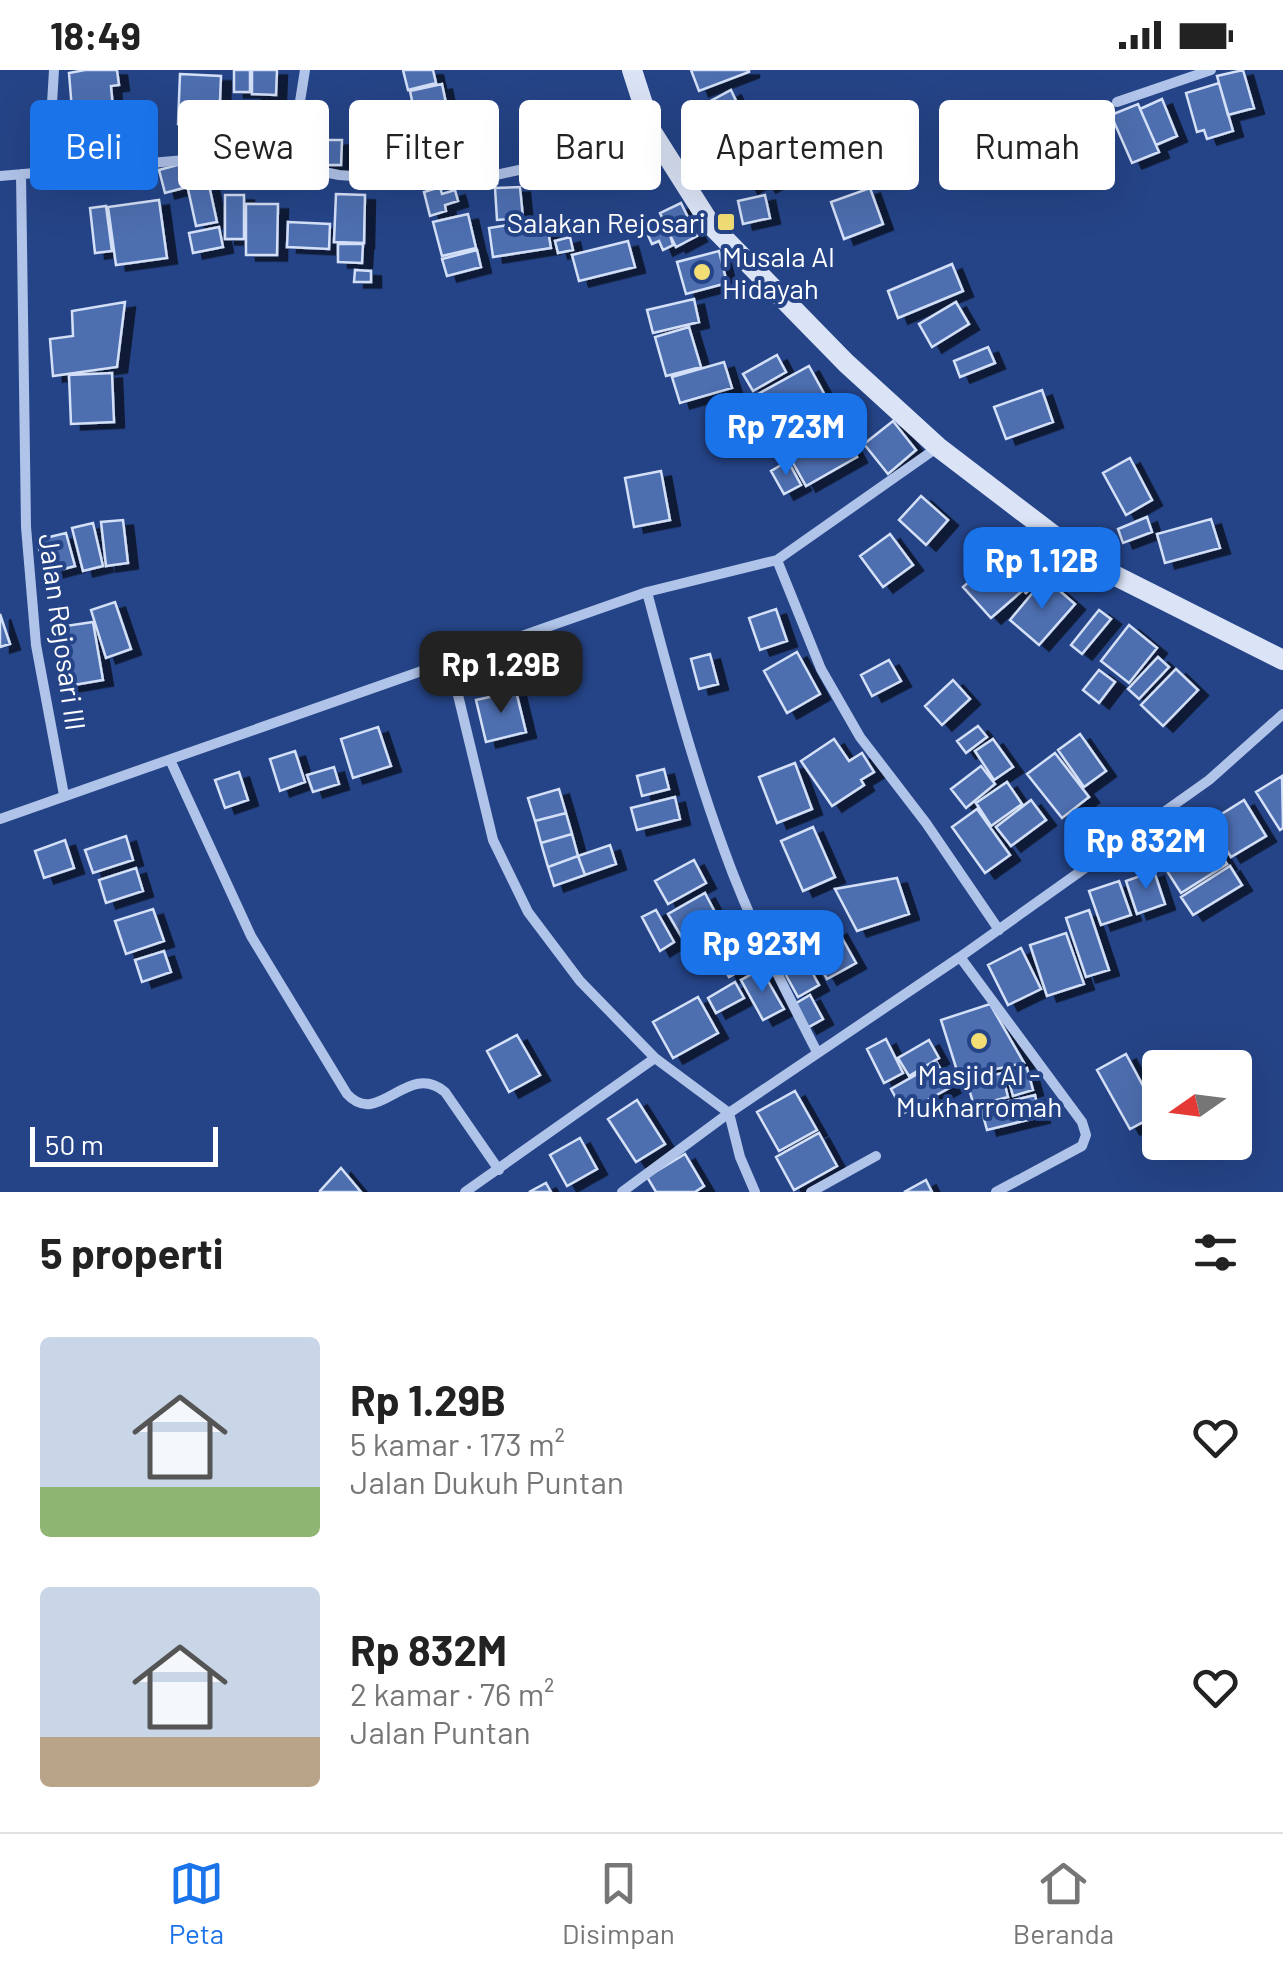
<!DOCTYPE html>
<html lang="id">
<meta charset="utf-8">
<style>
body{margin:0;font-family:Barlow,sans-serif;background:#f2f2f2;color:#222;height:100vh;display:flex;flex-direction:column;font-size:38px;white-space:nowrap}
*{box-sizing:border-box;margin:0}
p{font-size:32px;color:#767676}
.icon{flex:none;width:55px;height:55px;fill:none;stroke:currentColor;stroke-width:2;stroke-linecap:round;stroke-linejoin:round}
.map{position:relative;height:1122px;overflow:hidden}
.sheet{display:flex;flex-direction:column;background:#fff;flex:1}
.sheet>*{flex:none}
.banner{position:absolute;left:30px;top:30px;width:1225px;height:90px;display:flex;gap:20px}
.needle{width:65px;rotate:256deg}
.tools{position:absolute;left:1142px;top:980px;display:grid;gap:20px}
.tools a{display:grid;place-items:center;width:110px;height:110px;border-radius:10px;background:#fff;box-shadow:0 10px 40px #0002;font-size:50px}
.scale{position:absolute;left:30px;bottom:25px;width:188px;box-sizing:border-box;padding-left:10px;border:5px solid #fff;border-top:0;font-size:28px;line-height:35px;white-space:nowrap;color:#fff;-webkit-text-stroke:8px #254487;paint-order:stroke}
.price{position:absolute;translate:-50% -85px;padding:0 22px;border-radius:20px;background:#1a73e8;color:#fff;font-size:32px;line-height:65px;filter:drop-shadow(0 2px 5px #0008)}
.price::after{content:'';position:absolute;left:50%;top:60px;width:30px;height:22px;margin-left:-15px;background:inherit;clip-path:polygon(0 0,100% 0,50% 100%)}
.price.selected{background:#222;color:#fff}
ul{padding:0;list-style:none}
li{display:flex;align-items:center;gap:30px;height:250px;padding:0 40px}
li span{display:grid;place-items:center;flex:none;width:280px;height:200px;border-radius:10px;color:#555}
li>.icon{margin-inline-start:auto}
span .icon{width:120px;height:120px;fill:#fffc;stroke-width:1}
li b{font-size:42px}
h2{display:flex;justify-content:space-between;align-items:center;height:120px;padding:0 40px;font-size:42px}
.pill{padding:0 35px;border-radius:10px;background:#fff;box-shadow:0 10px 40px #0002;font-size:35px;line-height:90px}
.pill.selected{background:#1a73e8;color:#fff}
.status{display:flex;justify-content:space-between;align-items:center;height:70px;padding:0 50px;background:#fff;direction:ltr}
.status svg{height:28px;fill:currentColor}
.menu{display:flex;justify-content:space-around;align-items:center;height:140px;border-top:2px solid #e0e0e0;background:#fff;font-size:28px;color:#767676}
.menu a{display:grid;justify-items:center;gap:5px}
.menu .selected{color:#1a73e8}
.map>svg:first-child{display:block}
</style>
<div class="status"><b>18:49</b><svg viewBox="0 0 49 12"><path d="M0 12V9h3v3zM5 12V6h3v6zM10 12V3h3v9zM15 12V0h3v12zM26 1h20v11H26zM47 4h2v5h-2z"/></svg></div>
<div class="map">
<svg width="1283" height="1122" viewBox="0 0 1283 1122">
<defs>
<filter id="shadow"><feDropShadow dx="10" dy="5.5" stdDeviation="0" flood-color="#0009"/></filter>
</defs>
<rect width="100%" height="100%" fill="#254487"/>
<!-- building -->
<path fill="#4d6eaf" stroke="#d4e0f7" stroke-width="2.5" filter="url(#shadow)" d="M85,0h32l2,15 -8,1 3,33 -25,2 -1,-12 -16,1 -3,-37z
M234,0h16v22h-16z
M252,0h25l-1,25 -24,-1z
M403,0h30l3,13 -28,7z
M691,0h58v2l-50,19z
M1243,0l11,38 -26,7 -11,-39z
M180,4l41,2 -2,50 -41,-2z
M1219,13l14,48 -26,8 -3,-9 -7,2 -11,-39z
M442,14l9,43 -32,7 -9,-43z
M731,20l16,34 -33,20 -10,-20 9,-5 -8,-15z
M1162,29l15,37 -21,9 -16,-36z
M1138,34l21,48 -27,11 -21,-48z
M774,54l25,45 -33,18 -4,-7 -14,8 -13,-23 15,-8 -8,-15z
M314,70h28l-1,25h-28z
M181,94l6,23 -22,6 -6,-23z
M209,115l8,37 -21,4 -8,-37z
M440,117l2,7 13,-4 3,11 -13,4 1,6 -16,5 -6,-24z
M520,117l3,31 -26,2 -2,-32z
M870,118l13,36 -39,15 -13,-37z
M336,124l29,1 -1,48 -30,-1z
M225,125h19v44h-19z
M765,125l5,23 -27,6 -5,-23z
M159,130l8,58 -51,7 -8,-58z
M681,133l16,33 -21,11 -6,-12 3,10 -10,5 -4,-9 -7,3 -5,-11 18,-9 -5,-11z
M246,134h32l-1,51h-31z
M106,136l6,45 -17,2 -5,-45z
M468,144l8,34 -34,8 -9,-34z
M546,149l5,29 -58,9 -4,-29z
M288,152l42,2 -1,25 -42,-2z
M219,157l4,20 -30,6 -4,-20z
M570,167l3,13 -15,3 -3,-12z
M628,171l7,26 -56,14 -7,-26z
M338,174h25l-1,19 -24,-1z
M477,180l4,17 -34,9 -5,-17z
M719,181l8,32 -41,11 -9,-32z
M952,194l11,27 -65,27 -10,-27z
M355,200l16,1v11h-17z
M694,229l5,23 -46,11 -6,-23z
M125,232l-8,65 -64,9 -3,-37 23,-3 -1,-25z
M956,232l13,22 -37,23 -13,-23z
M689,257l12,40 -35,9 -11,-39z
M988,277l7,16 -35,14 -6,-16z
M777,285l9,17 -33,19 -10,-17z
M724,292l8,26 -52,15 -8,-26z
M809,296l23,42 -68,38 -24,-42z
M112,303l2,49 -43,2 -2,-49z
M1042,320l11,32 -47,17 -12,-32z
M893,351l23,29 -28,24 -24,-30z
M840,356l17,31 -51,29 -18,-32z
M1130,388l22,42 -26,15 -23,-42z
M788,391l13,24 -17,9 -13,-23z
M661,401l9,49 -36,7 -9,-49z
M921,426l27,24 -22,25 -27,-25z
M1147,447l5,15 -29,11 -5,-14z
M1211,449l9,29 -55,15 -8,-29z
M123,450l5,43 -22,3 -5,-44z
M93,453l10,43 -20,5 -11,-43z
M66,463l9,33 -30,8 -8,-34z
M890,464l23,31 -30,22 -23,-31z
M1035,480l17,20 -26,23 -17,-20z
M994,489l28,32 -31,27 -28,-31z
M1045,508l30,26 -36,41 -29,-25z
M115,532l16,47 -25,9 -15,-48z
M776,539l11,32 -27,9 -11,-32z
M1099,540l12,9 -29,35 -11,-9z
M0,544l10,30 -10,3z
M93,552l10,58 -35,6 -9,-59z
M1129,555l28,23 -28,35 -28,-22z
M797,582l23,42 -33,19 -23,-42z
M710,584l8,30 -19,5 -8,-30z
M1158,587l11,10 -30,32 -11,-10z
M889,590l12,21 -29,15 -11,-21z
M1176,599l22,21 -35,36 -22,-21z
M1099,600l16,12 -16,21 -16,-13z
M953,610l17,19 -28,26 -17,-19z
M516,621l10,41 -40,10 -10,-42z
M978,656l9,11 -21,16 -9,-12z
M378,657l13,39 -38,12 -12,-39z
M1080,664l26,37 -22,16 -26,-37z
M834,669l15,22 13,-8 12,19 -13,8 3,5 -32,21 -31,-45z
M993,669l20,28 -19,13 -19,-29z
M295,681l10,31 -25,9 -10,-32z
M1055,683l34,44 -27,21 -35,-44z
M795,693l17,46 -35,14 -18,-46z
M981,696l14,18 -29,24 -15,-19z
M334,697l5,17 -26,8 -6,-17z
M664,699l5,20 -27,7 -5,-20z
M239,702l9,28 -23,8 -10,-28z
M1282,706l1,52 -3,2 -24,-38z
M1007,712l15,22 -31,22 -15,-23z
M559,719l7,24 -31,8 -7,-23z
M675,727l5,22 -43,11 -6,-22z
M1031,730l15,20 -35,26 -15,-19z
M1244,730l22,36 -35,21 -22,-35z
M977,739l33,46 -25,18 -33,-46z
M566,743l6,21 -31,9 -6,-22z
M813,757l22,50 -32,14 -22,-50z
M1205,758l22,36 -46,29 -23,-36z
M572,764l6,22 -30,11 -7,-24z
M126,766l7,24 -40,13 -8,-23z
M65,770l9,28 -30,10 -9,-27z
M610,775l6,19 -31,11 -7,-19z
M578,786l7,19 -31,11 -6,-19z
M694,790l12,23 -38,21 -13,-23z
M1230,796l12,19 -49,30 -12,-18z
M136,798l7,23 -37,12 -7,-23z
M1154,801l11,33 -28,10 -11,-33z
M897,808l12,36 -52,17 -22,-42z
M1119,811l12,34 -30,10 -12,-34z
M705,823l12,23 -36,20 -13,-22z
M153,839l11,32 -38,13 -11,-33z
M656,840l18,32 -14,9 -18,-34z
M1089,840l20,60 -23,7 -20,-59z
M837,859l19,34 -29,16 -19,-34z
M1066,863l18,51 -37,12 -17,-51z
M730,867l17,30 -18,10 -17,-30z
M797,875l22,40 -21,12 -22,-40z
M1021,878l20,41 -33,16 -20,-40z
M164,881l7,21 -29,10 -7,-22z
M761,899l23,40 -21,11 -22,-40z
M735,912l9,16 -28,15 -8,-15z
M810,925l13,24 -16,9 -14,-23z
M698,927l20,36 -45,25 -20,-36z
M990,934l34,59 -65,14 -18,-57z
M517,965l23,40 -31,17 -22,-41z
M886,969l17,34 -19,10 -17,-34z
M929,970l10,18 -30,18 -11,-18z
M1126,984l32,60 -28,15 -33,-59z
M937,993l14,24 -47,26 -13,-24z
M1027,998l6,22 -20,6 -6,-22z
M1002,1003l6,24 -34,9 -7,-24z
M795,1021l22,39 -38,21 -22,-39z
M1035,1025l5,22 -53,13 -6,-22z
M637,1030l28,44 -29,18 -28,-43z
M819,1063l18,33 -43,24 -18,-33z
M580,1068l17,31 -30,17 -17,-31z
M685,1084l19,32 -9,6h-39l-9,-15z
M341,1098l20,24h-40l-1,-1z
M926,1110l6,12h-28z
M546,1113l5,9h-22z"/>
<g fill="none" stroke-linecap="round" stroke-linejoin="round">
<!-- minor -->
<path stroke="#b0c3e9" stroke-width="10" d="M1117,32l94,-32
M290,94l15,-94
M48,100l6,-100
M21,104l5,353 10,118 28,150
M0,106l185,-16 84,1 70,14 98,7 50,-5 50,-11 115,-34
M777,490l44,109 39,68 66,86 73,107
M647,522c23,87 46,173 77,258 25,70 59,136 93,202
M450,592l43,178 35,72 52,69 75,77 74,55 -107,79
M171,692l80,174 96,158c32,35 60,-34 98,-2l54,78
M0,749l647,-227 130,-32 161,-113
M960,887l122,165 4,13 -4,11 -86,46
M465,1122l190,-134
M755,1122l-15,-35 -11,-44 231,-156 249,-177 74,-66
M811,1122l65,-36"/>
<!-- secondary -->
<path stroke="#dbe4f7" stroke-width="20" d="M632,0l20,62 59,93 135,138 92,84 131,100 41,26 173,87"/>
</g>
<!-- markers -->
<g fill="#f3dd75" stroke="#254487" stroke-width="4">
<rect x="716" y="142" width="20" height="20" rx="5"/>
<circle cx="702" cy="202" r="10"/>
<circle cx="979" cy="971" r="10"/>
</g>
<g text-anchor="middle" dominant-baseline="central" stroke-width="8" stroke-linejoin="round" paint-order="stroke">
<!-- poi labels -->
<g font-size="28" fill="#fff" stroke="#254487" text-anchor="end">
<text x="706" y="152">Salakan Rejosari</text>
<text x="722" y="186" text-anchor="start">Musala Al<tspan x="722" dy="32">Hidayah</tspan></text>
<text x="979" y="1004" text-anchor="middle">Masjid Al -<tspan x="979" dy="32">Mukharromah</tspan></text>
</g>
<!-- street labels -->
<g font-size="28" fill="#fff" stroke="#254487">
<text transform="translate(63 562) rotate(82)">Jalan Rejosari III</text>
</g>
</g>
</svg>
<div class="tools">
<a><svg class="needle" viewBox="-14 -14 28 28"><path d="M0-13l5 13h-10z" fill="#e53935"/><path d="M0 13l5-13h-10z" fill="#767676"/></svg></a>
</div>
<div class="scale">50 m</div>
<b class="price" style="left:786px;top:408px">Rp 723M</b>
<b class="price" style="left:1042px;top:542px">Rp 1.12B</b>
<b class="price selected" style="left:501px;top:646px">Rp 1.29B</b>
<b class="price" style="left:1146px;top:822px">Rp 832M</b>
<b class="price" style="left:762px;top:925px">Rp 923M</b>
<div class="banner">
<a class="pill selected">Beli</a>
<a class="pill">Sewa</a>
<a class="pill">Filter</a>
<a class="pill">Baru</a>
<a class="pill">Apartemen</a>
<a class="pill">Rumah</a>
</div>
</div>
<section class="sheet">
<h2>5 properti<svg class="icon" aria-label="filters" viewBox="0 0 24 24"><path d="M4 7h16M4 17h16"/><circle cx="9" cy="7" r="2"/><circle cx="15" cy="17" r="2"/></svg></h2>
<ul>
<li><span style="background:linear-gradient(#c9d6e8 75%,#8fb573 0)"><svg class="icon" aria-label="home" viewBox="0 0 24 24"><path d="M3 11l9-7 9 7M6 9v11h12V9"/></svg></span><div><b>Rp 1.29B</b><p>5 kamar · 173 m²</p><p>Jalan Dukuh Puntan</p></div><svg class="icon" aria-label="heart" viewBox="0 0 24 24"><path d="M12 20l-8-8c-3-5 5-10 8-4 3-6 11-1 8 4z"/></svg></li>
<li><span style="background:linear-gradient(#c9d6e8 75%,#b9a48a 0)"><svg class="icon" aria-label="home" viewBox="0 0 24 24"><path d="M3 11l9-7 9 7M6 9v11h12V9"/></svg></span><div><b>Rp 832M</b><p>2 kamar · 76 m²</p><p>Jalan Puntan</p></div><svg class="icon" aria-label="heart" viewBox="0 0 24 24"><path d="M12 20l-8-8c-3-5 5-10 8-4 3-6 11-1 8 4z"/></svg></li>
</ul>
</section>
<nav class="menu">
<a class="selected"><svg class="icon" aria-label="map" viewBox="0 0 24 24"><path d="M3 6l6-2 6 2 6-2v14l-6 2-6-2-6 2zM9 4v14M15 6v14"/></svg>Peta</a>
<a><svg class="icon" aria-label="saved" viewBox="0 0 24 24"><path d="M7 4h10v16l-5-4-5 4z"/></svg>Disimpan</a>
<a><svg class="icon" aria-label="home" viewBox="0 0 24 24"><path d="M3 11l9-7 9 7M6 9v11h12V9"/></svg>Beranda</a>
</nav>
